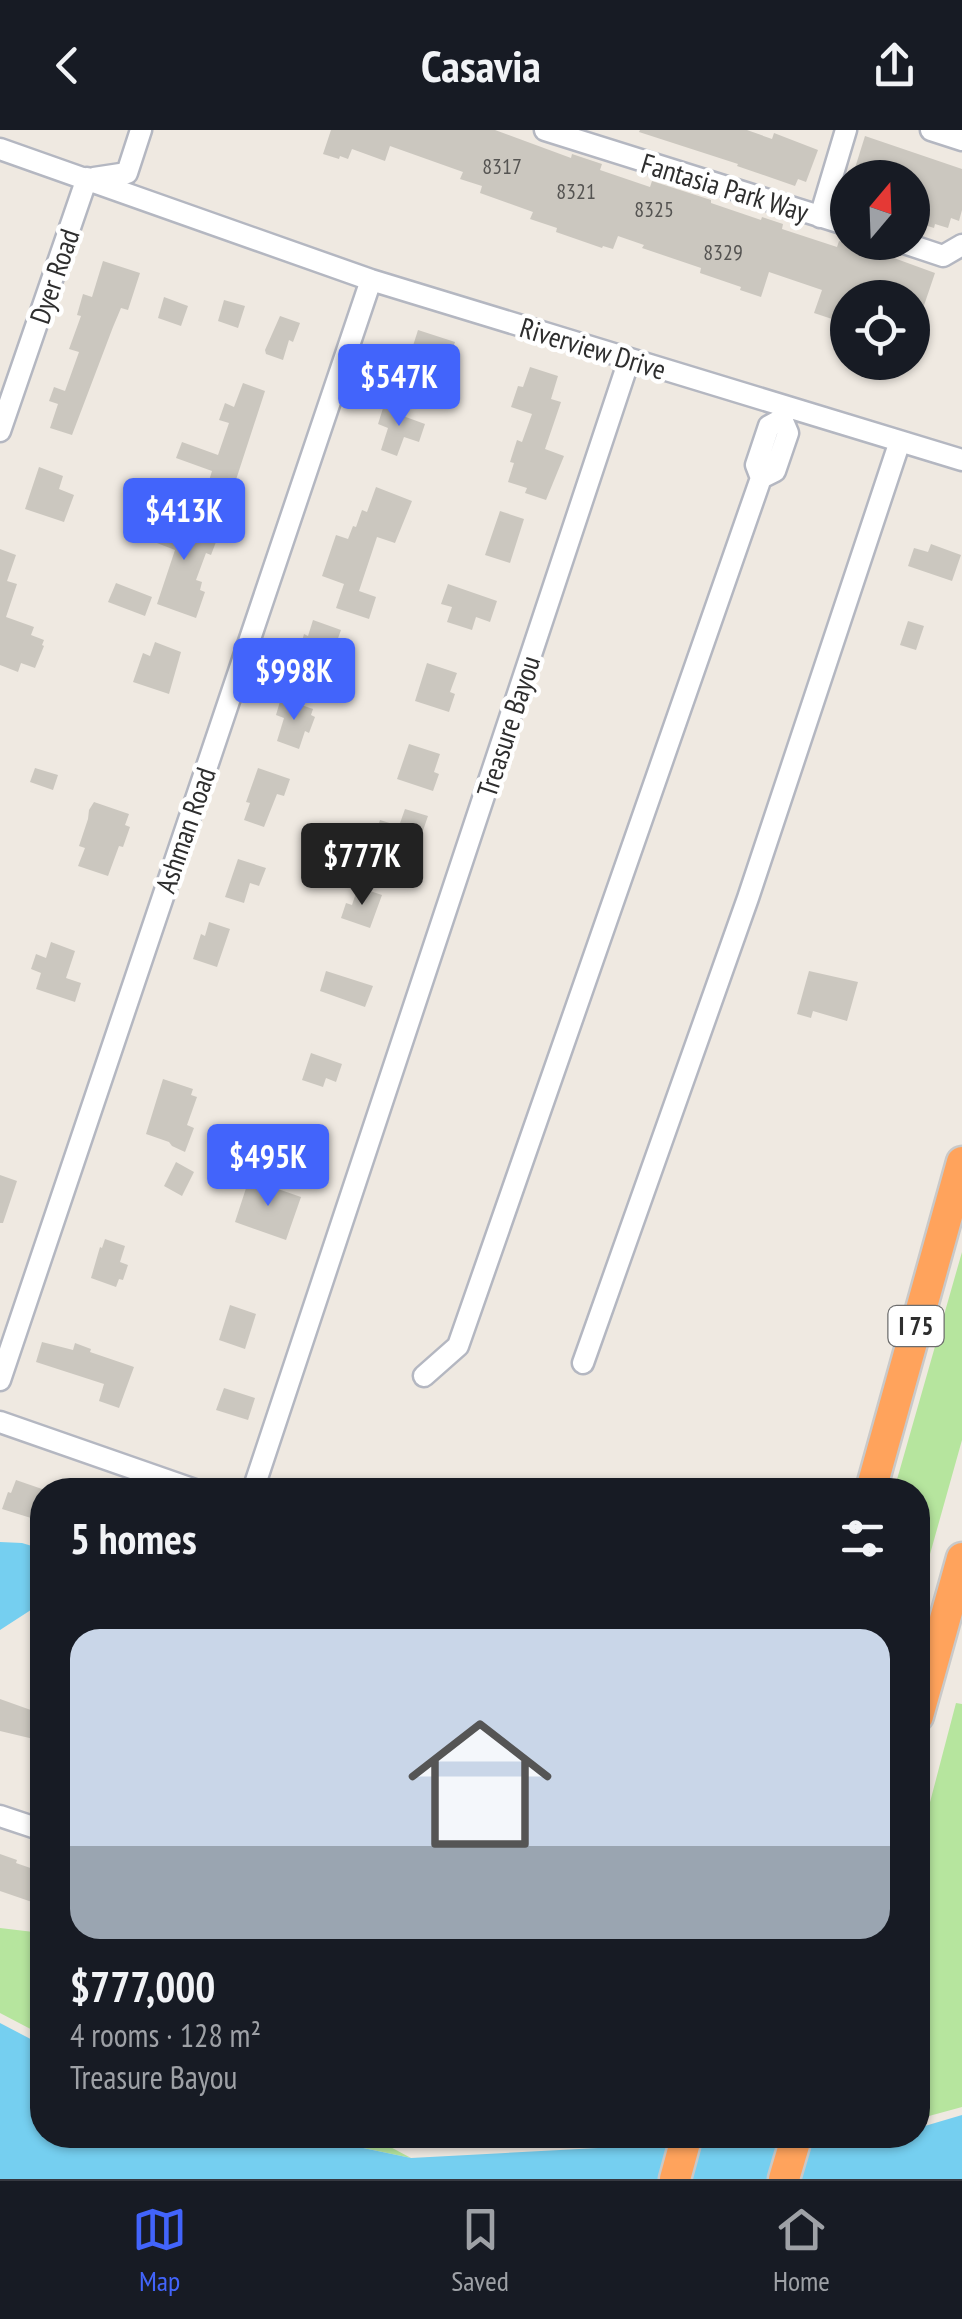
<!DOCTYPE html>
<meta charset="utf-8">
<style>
body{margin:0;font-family:"PT Sans Narrow",sans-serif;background:#20242c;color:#f1f3f6;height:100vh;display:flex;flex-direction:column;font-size:38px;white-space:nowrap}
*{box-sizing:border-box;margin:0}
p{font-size:32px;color:#9ea1a6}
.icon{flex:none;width:55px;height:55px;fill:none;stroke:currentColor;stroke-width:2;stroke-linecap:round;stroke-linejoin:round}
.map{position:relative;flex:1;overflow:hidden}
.details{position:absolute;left:30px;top:1348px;width:900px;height:670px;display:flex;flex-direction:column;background:#171b24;border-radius:40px;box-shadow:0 2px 8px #0004}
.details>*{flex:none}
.needle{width:65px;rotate:19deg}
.buttons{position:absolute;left:830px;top:30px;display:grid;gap:20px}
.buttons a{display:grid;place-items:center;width:100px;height:100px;border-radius:50%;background:#171b24;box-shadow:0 2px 8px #0004;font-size:50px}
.price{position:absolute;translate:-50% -85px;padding:0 22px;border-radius:10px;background:#4264fb;color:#fff;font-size:32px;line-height:65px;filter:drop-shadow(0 2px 5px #0008)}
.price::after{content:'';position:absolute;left:50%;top:60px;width:30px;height:22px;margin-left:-15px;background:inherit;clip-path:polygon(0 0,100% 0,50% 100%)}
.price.active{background:#222;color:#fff}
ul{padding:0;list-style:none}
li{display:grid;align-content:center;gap:20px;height:530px;padding:0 40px}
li+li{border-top:2px solid #363941}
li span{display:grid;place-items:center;height:310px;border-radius:30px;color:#555}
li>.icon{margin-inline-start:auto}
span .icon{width:180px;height:180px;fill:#fffc;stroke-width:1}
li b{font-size:42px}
h2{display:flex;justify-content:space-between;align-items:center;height:120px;padding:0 40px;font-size:42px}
header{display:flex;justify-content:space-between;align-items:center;height:130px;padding:0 40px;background:#171b24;font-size:45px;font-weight:600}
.tabs{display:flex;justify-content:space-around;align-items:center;height:140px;border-top:2px solid #363941;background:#171b24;font-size:28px;color:#9ea1a6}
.tabs a{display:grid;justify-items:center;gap:5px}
.tabs .active{color:#4264fb}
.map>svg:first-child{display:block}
</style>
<header><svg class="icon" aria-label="back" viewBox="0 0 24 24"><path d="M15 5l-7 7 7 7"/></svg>Casavia<svg class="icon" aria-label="share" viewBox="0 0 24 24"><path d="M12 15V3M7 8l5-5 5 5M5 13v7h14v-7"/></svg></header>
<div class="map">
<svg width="962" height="2049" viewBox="0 0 962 2049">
<rect width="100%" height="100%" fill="#efe9e1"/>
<!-- green -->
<path fill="#b6e59e" d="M962,1122v188l-44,157v-107h-24z
M956,1573l6,1v403l-44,12v-271z
M0,1798l42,5v102l-42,-22z
M301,2005h67l43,23z
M439,2005h204l-1,2 -132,7z"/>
<!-- water -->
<path fill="#75cff0" d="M0,1412l22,1 20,6v57h-5l-37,24z
M0,1893l42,22v90h259l110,23 434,-23h73v-7l44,-13v64h-962z"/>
<!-- building -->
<path fill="#cbc7bf" d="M331,0h164l76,28 1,-4 30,10 -2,6 50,17 2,-6 59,19v3l50,17 1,-3 21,7 -1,5 55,18 2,-6 33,12v-3l63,23 -20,59 -3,-1v-33h-69l-8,22 -21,-7 8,-23 -53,-18 -8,25 -21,-7 1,-3 -41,-14 1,-5 -59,-20 2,-3 -26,-9 -5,13 -10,-3 -1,2 -46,-16 1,-4 -27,-9 3,-7 -53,-19 2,-7 -22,-7 3,-7 -73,-26 -5,15 -33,-12 -4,10 -8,-3 -1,3 -16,-5z
M640,0h107l25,9 2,-6 44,17 -12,32 -8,-3 -3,7 -58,-20 1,-2 -99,-32z
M865,6l97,33v41l-3,11 -8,-3 -3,10 -13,-4 -1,4 -22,-7v-43h-58l3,-10h-2z
M103,131l37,12 -12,37 -7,-2 -8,19 -41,108 -22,-7 8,-24 -9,-3 5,-14 11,4 14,-39 -10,-3 12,-33 -4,-1 6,-21 9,3z
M164,167l24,9 -7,20 -23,-8z
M224,170l21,6 -7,22 -20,-7z
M280,186l20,7 -7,19 -4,-2 -6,20 -17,-6 -1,-4z
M418,200l37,12 -9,27 -9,-3 -5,13 -41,-14 6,-17 14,4z
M530,237l28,9 -7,23 10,3 -16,47 19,7 -18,44 -21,-7 2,-5 -19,-6 6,-19 -4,-1 7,-22 5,2 10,-28 -21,-7 7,-21 5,1z
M243,253l22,8 -33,101 -24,-8 4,-13 -36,-13 6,-16 36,13 11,-32 -10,-3 6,-17 9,4z
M384,275l21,7 -2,4 22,8 -6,18 -15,-5 -7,19 -16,-6 7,-22 -10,-4z
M39,337l24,9 -4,13 15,6 -10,27 -39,-13z
M376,357l36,14 -17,42 -18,-6 -18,54 17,6 -7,22 -33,-11 8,-24 -22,-8 14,-41 12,4 5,-13 3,1 6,-17 5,2z
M500,381l24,8 -14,44 -25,-8z
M198,385l22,7 -7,19 3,1 -5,13 -5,-2 -10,27 6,2 -2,8 5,2 -9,26 -39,-14 18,-54 -31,-12 7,-18 40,13z
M931,414l30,11 -9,26 -44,-15 6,-18 14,4z
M0,419l16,6 -9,26 10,3 -11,33 28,10 -3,8 13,5 -2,5 2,1 -9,22 -14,-5 -3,9 -18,-7z
M116,453l36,14 -7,19 -37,-14z
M448,454l49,17 -7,21 -14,-5 -4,13 -25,-8 5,-15 -11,-3z
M313,490l28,10 -16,45 -35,-12 6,-17 4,2 4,-14 4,2z
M908,491l16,5 -8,24 -16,-5z
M155,512l26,10 -12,42 -36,-12 10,-29 7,3z
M427,533l30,10 -7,19 5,2 -6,18 -34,-11z
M281,568l32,11 -2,6 4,2 -6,16 -4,-2 -6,18 -22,-8 7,-23 -8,-3z
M409,614l31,10 -6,18 5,2 -6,17 -36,-12z
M35,638l23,7 -5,15 -23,-8z
M258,638l32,11 -6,17 -7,-2 -13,33 -20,-7 6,-17 -4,-1z
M94,672l35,12 -4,11 5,2 -7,20 -4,-1 -11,30 -30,-10 7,-18 -6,-2 9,-27 1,-9z
M405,679l23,7 -21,61 -21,-7 7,-22 -20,-7 7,-21 19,6z
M238,729l28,9 -7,18 -9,-3 -6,20 -19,-6z
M358,757l24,8 -12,33 -29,-10 5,-15 6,2z
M209,792l21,7 -13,38 -24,-8 8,-25 4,2z
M51,812l24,9 -9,27 15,5 -6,19 -39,-13 5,-16 -10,-4 5,-15 10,4z
M326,841l47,15 -8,21 -45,-16z
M809,841l49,11 -11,39 -34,-10 -2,7 -14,-4z
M311,923l31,11 -6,18 -10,-4 -3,9 -21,-7z
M163,949l30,10 -2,6 6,2 -10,28 7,3 -9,24 -13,-6 -3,-4 -23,-8z
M176,1032l18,10 -12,24 -18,-10z
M0,1045l17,6 -14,42h-3z
M249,1049l52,18 -15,43 -51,-18z
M105,1109l20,7 -5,16 8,3 -5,15 -4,-1 -3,8 -25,-9 9,-31 2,1z
M230,1175l26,9 -11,35 -26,-9z
M42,1212l31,8 2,-7 16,6 -1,3 44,15 -15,41 -20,-7 5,-17 -68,-22z
M224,1258l31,10 -7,22 -32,-10z
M16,1350l26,9v21l-8,-3 -3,11 -29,-9 6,-17 3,1z
M0,1569l42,15v27l-42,-10z
M0,1724l17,6 -1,3 26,9 -10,30 -32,-11z"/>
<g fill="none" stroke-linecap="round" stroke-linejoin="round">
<defs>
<path id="minor" d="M545,0l303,95
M931,0l31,10
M0,19l371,131 591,180
M94,48l33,-5 14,-43
M820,87l26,-87
M901,112l42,14 19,-11
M0,301l87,-253
M761,348l14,-7 13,-38 -6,-14 3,-12
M583,1233l165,-465 152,-457
M424,1246l34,-30 303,-868 -5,-13 13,-39 13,-7
M0,1250l371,-1100
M0,1292l195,68
M253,1360l376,-1130
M0,1686l42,14"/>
<path id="highway" d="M871,1360l91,-328
M918,1586l44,-158
M675,2049l12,-44
M784,2049l13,-44"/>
</defs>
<!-- minor casing -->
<use href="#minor" stroke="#b4b7c1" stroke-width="25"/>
<!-- highway casing -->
<use href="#highway" stroke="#c9c9c9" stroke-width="35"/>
<!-- minor -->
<use href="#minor" stroke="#fff" stroke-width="20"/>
<!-- highway -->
<use href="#highway" stroke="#ffa35c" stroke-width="30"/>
</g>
<g text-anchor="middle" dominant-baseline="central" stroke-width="9" stroke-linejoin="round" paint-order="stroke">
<!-- number labels -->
<g font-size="22" fill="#555452">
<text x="502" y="36">8317</text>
<text x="576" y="61">8321</text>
<text x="654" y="79">8325</text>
<text x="723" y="122">8329</text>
</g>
<!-- shield labels -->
<rect fill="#fff" stroke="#6d6d6d" stroke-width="2.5" x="888.5" y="1176" width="55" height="40" rx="8"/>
<g font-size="25" font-weight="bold" fill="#2e2e2e">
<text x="916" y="1196">I 75</text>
</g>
<!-- street labels -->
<g font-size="28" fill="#2e2e2e" stroke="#fff">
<text transform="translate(725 57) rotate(17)">Fantasia Park Way</text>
<text transform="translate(54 146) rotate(-71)">Dyer Road</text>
<text transform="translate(593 218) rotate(17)">Riverview Drive</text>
<text transform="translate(508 596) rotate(-72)">Treasure Bayou</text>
<text transform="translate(185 700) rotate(-71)">Ashman Road</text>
</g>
</g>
</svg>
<div class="buttons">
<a><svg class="needle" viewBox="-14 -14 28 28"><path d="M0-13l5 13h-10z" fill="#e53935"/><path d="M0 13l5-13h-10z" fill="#9ea1a6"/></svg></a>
<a><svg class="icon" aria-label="locate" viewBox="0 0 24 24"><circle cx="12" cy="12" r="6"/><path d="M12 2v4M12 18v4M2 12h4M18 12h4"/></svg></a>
</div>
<b class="price" style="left:399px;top:299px">$547K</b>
<b class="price" style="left:184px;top:433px">$413K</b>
<b class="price" style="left:294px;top:593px">$998K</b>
<b class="price active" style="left:362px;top:778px">$777K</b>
<b class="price" style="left:268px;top:1079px">$495K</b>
<section class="details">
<h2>5 homes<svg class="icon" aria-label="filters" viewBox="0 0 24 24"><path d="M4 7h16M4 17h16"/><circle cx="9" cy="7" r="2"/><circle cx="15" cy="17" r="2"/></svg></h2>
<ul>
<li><span style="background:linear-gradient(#c9d6e8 70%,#9aa5b1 0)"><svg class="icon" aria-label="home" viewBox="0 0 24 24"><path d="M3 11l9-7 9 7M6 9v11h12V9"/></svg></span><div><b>$777,000</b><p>4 rooms · 128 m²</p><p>Treasure Bayou</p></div></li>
</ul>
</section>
</div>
<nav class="tabs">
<a class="active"><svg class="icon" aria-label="map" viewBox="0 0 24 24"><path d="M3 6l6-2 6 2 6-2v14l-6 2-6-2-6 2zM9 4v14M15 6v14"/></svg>Map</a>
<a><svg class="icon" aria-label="saved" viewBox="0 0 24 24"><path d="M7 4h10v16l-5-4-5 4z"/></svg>Saved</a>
<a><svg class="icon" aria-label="home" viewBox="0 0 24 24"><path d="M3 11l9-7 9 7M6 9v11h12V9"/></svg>Home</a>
</nav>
